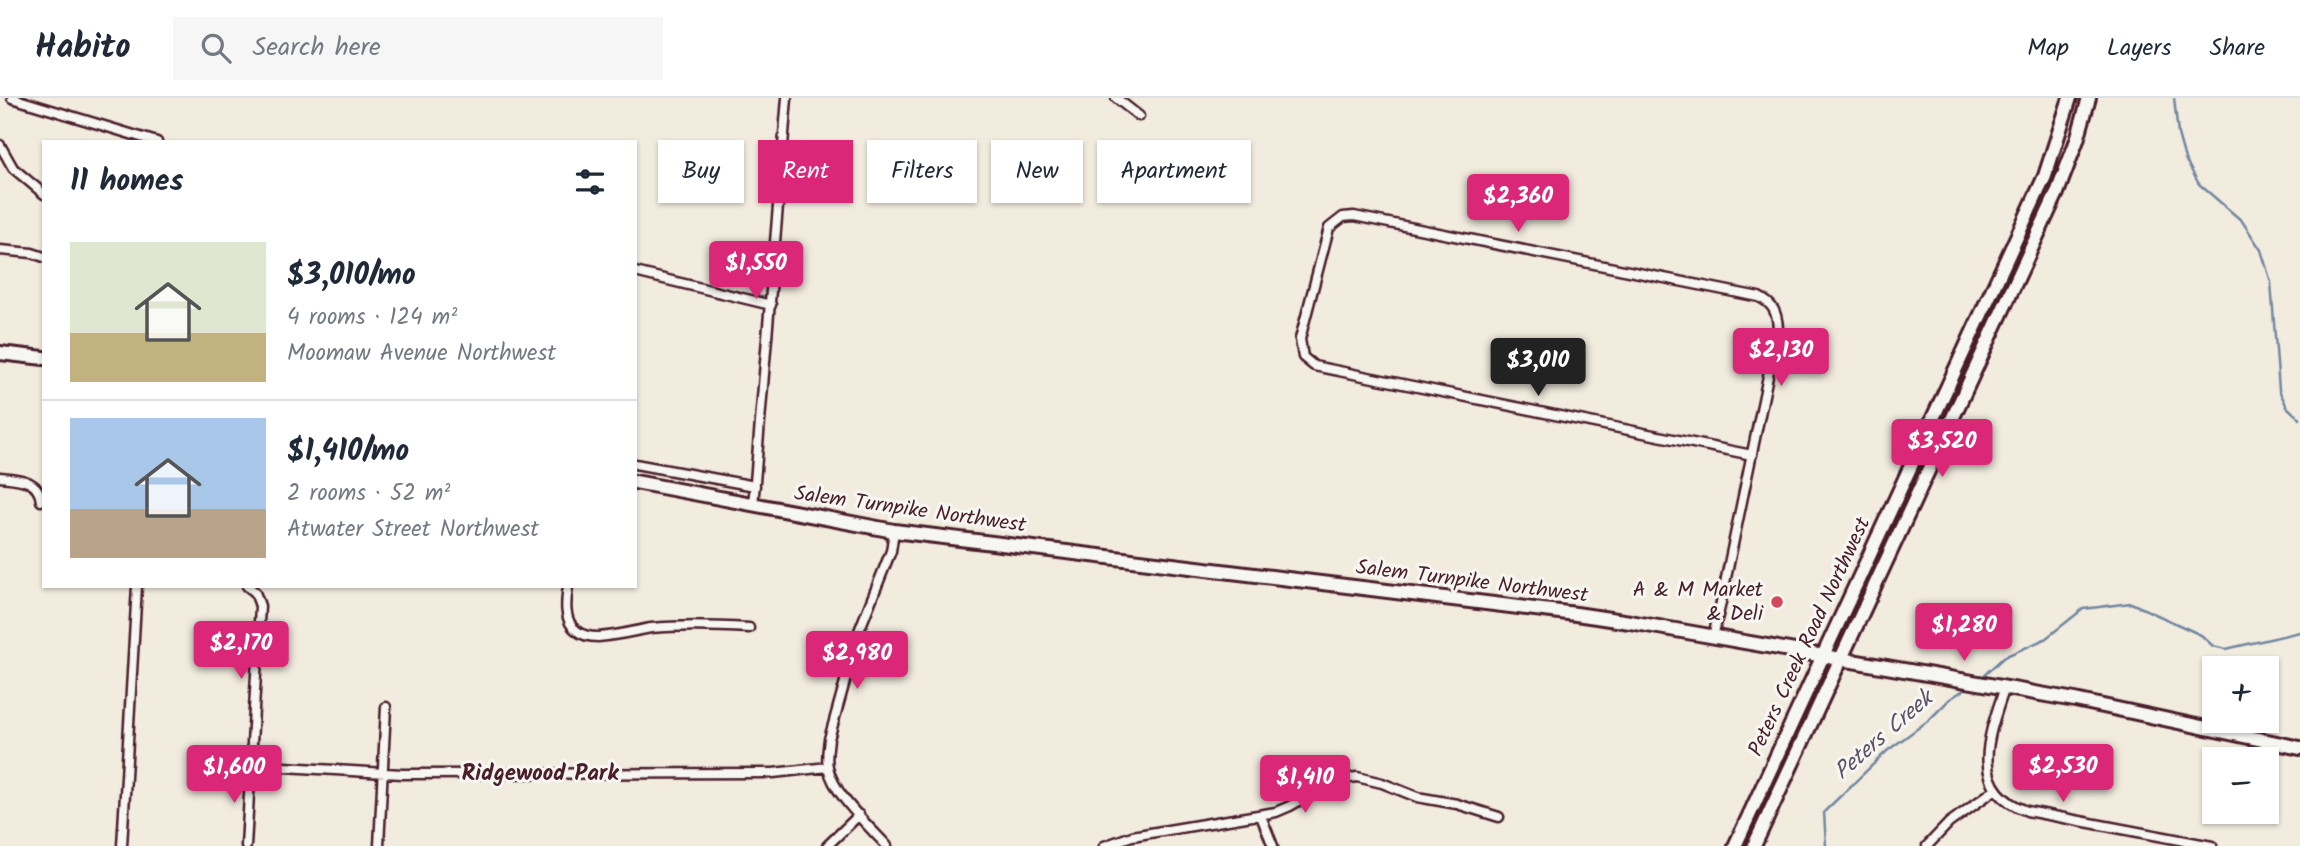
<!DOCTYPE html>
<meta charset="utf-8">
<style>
body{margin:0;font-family:Kalam,sans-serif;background:#f6f6f7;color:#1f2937;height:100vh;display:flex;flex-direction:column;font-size:26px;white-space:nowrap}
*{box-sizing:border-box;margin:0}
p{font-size:23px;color:#747a83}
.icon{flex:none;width:38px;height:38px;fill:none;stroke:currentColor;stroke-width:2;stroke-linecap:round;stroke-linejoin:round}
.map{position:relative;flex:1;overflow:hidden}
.panel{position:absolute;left:42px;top:42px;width:595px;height:448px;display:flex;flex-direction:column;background:#fff;border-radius:0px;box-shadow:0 2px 5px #0004}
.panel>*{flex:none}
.guide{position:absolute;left:658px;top:42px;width:665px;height:63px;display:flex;gap:14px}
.buttons{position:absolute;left:2202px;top:558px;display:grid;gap:14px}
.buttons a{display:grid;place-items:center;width:77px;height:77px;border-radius:0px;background:#fff;box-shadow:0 2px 5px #0004;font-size:35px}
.price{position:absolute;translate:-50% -60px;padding:0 16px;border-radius:7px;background:#db2777;color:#fff;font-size:23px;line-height:46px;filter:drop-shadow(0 2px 4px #0008)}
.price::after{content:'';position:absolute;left:50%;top:42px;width:21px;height:16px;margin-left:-10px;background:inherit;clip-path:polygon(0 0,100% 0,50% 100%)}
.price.selected{background:#222;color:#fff}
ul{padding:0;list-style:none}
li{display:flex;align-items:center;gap:21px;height:175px;padding:0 28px}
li+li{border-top:2px solid #e0e1e3}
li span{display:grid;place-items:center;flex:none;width:196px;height:140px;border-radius:0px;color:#555}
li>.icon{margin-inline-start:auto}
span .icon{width:84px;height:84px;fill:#fffc;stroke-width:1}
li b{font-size:30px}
h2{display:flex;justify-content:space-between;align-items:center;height:84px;padding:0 28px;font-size:30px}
.pill{padding:0 24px;border-radius:0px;background:#fff;box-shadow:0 2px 5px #0004;font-size:24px;line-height:63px}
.pill.selected{background:#db2777;color:#fff}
header{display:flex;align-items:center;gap:42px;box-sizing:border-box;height:98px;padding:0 35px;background:#fff;border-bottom:2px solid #e0e1e3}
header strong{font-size:33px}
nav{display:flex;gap:38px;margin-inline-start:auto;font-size:24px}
.search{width:490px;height:63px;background:#f6f6f7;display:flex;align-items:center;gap:18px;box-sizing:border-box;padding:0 24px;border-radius:0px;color:#747a83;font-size:26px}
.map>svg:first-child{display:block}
</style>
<header>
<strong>Habito</strong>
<div class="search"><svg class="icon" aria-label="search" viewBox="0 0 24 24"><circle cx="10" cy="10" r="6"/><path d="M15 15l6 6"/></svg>Search here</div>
<nav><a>Map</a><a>Layers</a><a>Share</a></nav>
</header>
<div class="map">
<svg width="2300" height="748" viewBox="0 0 2300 748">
<rect width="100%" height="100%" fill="#f2ecdf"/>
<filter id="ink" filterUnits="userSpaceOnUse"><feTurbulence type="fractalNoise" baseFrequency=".0143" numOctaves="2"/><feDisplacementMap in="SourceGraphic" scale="14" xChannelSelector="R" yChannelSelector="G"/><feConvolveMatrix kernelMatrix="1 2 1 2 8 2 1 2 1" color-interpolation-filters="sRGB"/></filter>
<g filter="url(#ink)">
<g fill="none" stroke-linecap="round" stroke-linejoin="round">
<!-- stream -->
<path stroke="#7287a0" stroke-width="2.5" d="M2174,0l4,36 7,25 14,25 43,37 19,29 10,32 8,108 8,17 13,12
M1980,581l24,-22 41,-18 38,-30 48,-6 70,32 12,11 13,3 74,-17
M1826,748l-2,-34 63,-61 42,-31 21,-21 18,-12"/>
<defs>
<path id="street" d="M12,0l145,44
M1116,0l23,18
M0,47l13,23 31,26
M0,152l32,3 12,4
M635,174l136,33
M635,366l120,22
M0,379c18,2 39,2 41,24
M753,408l34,-408
M568,488c-2,15 -5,35 9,45 6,5 14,6 21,6 18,-1 36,-6 53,-9 32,-3 65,-2 98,0
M1713,539l7,-30 58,-279c-1,-16 -5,-24 -19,-31l-405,-81 -11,1 -14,11 -29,111 3,18 11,9 438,89
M2005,589c-15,45 -39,102 22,124l185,35
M251,667l151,9 371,-1 55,-6
M1261,718l12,30
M122,748l15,-260
M246,748l14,-240 -5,-14 -8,-6
M379,748l7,-139
M827,748l32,-31
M887,748c-19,-21 -54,-52 -59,-79 -2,-10 0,-19 1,-28l30,-108 32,-80 3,-20
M1104,748l28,-10 144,-24 14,-6 46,-26 21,-3 25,6 35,14 40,7 42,13
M1927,748l22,-23 47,-34"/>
<path id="secondary" d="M0,255l44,5
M635,384l259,49 682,83 54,8 445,78 225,48
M1735,748l310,-670 25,-78
M1754,748l303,-653 20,-53 12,-42"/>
</defs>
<!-- street casing -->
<use href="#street" stroke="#4a1f2b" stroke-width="13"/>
<!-- secondary casing -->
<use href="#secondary" stroke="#4a1f2b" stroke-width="18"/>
<!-- street -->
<use href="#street" stroke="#f6f6f2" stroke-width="8"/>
<!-- secondary -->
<use href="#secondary" stroke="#f6f6f2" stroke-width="12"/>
</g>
</g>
<!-- markers -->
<circle fill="#d1495b" stroke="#f6f6f2" stroke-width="2.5" cx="1777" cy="504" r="7"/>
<g text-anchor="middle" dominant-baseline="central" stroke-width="6" stroke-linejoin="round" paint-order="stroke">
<!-- street labels -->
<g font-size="21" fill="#4a1f2b" stroke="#f6f6f2">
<text transform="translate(910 412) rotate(8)">Salem Turnpike Northwest</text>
<text transform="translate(1472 484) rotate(7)">Salem Turnpike Northwest</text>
<text transform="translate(1810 539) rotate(-65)">Peters Creek Road Northwest</text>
</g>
<!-- poi labels -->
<g font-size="21" fill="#4a1f2b" stroke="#f6f6f2" text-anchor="end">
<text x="1763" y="492">A &amp; M Market<tspan x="1763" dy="24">&amp; Deli</tspan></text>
</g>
<!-- water labels -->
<g font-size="23" font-style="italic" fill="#5e5366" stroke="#f6f6f2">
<text transform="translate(1884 638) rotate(-41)">Peters Creek</text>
</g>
<!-- neighbourhood labels -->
<g font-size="23" font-weight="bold" fill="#4a1f2b" stroke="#f6f6f2">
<text x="540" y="676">Ridgewood Park</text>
</g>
</g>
</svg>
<div class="buttons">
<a>+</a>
<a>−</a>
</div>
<b class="price" style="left:1518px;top:136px">$2,360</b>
<b class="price" style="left:756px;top:203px">$1,550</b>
<b class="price" style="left:1781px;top:290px">$2,130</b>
<b class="price selected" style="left:1538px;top:300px">$3,010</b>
<b class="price" style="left:1942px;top:381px">$3,520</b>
<b class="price" style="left:1964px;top:565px">$1,280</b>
<b class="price" style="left:241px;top:583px">$2,170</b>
<b class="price" style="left:857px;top:593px">$2,980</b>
<b class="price" style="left:2063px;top:706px">$2,530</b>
<b class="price" style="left:234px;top:707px">$1,600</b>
<b class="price" style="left:1305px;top:717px">$1,410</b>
<div class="guide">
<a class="pill">Buy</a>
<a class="pill selected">Rent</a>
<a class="pill">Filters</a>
<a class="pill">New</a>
<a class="pill">Apartment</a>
</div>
<section class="panel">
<h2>11 homes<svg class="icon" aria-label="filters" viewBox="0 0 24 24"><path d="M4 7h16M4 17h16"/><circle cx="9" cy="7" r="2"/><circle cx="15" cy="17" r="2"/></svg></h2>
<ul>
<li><span style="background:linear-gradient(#dfe7d0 65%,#c2b280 0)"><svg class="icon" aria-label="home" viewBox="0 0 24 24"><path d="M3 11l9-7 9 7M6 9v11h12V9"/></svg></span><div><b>$3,010/mo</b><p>4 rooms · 124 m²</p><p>Moomaw Avenue Northwest</p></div></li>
<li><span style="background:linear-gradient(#a9c7e8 65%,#b9a48a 0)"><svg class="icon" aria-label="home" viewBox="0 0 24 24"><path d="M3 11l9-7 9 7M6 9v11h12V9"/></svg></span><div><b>$1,410/mo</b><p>2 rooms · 52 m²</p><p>Atwater Street Northwest</p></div></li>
</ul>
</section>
</div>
